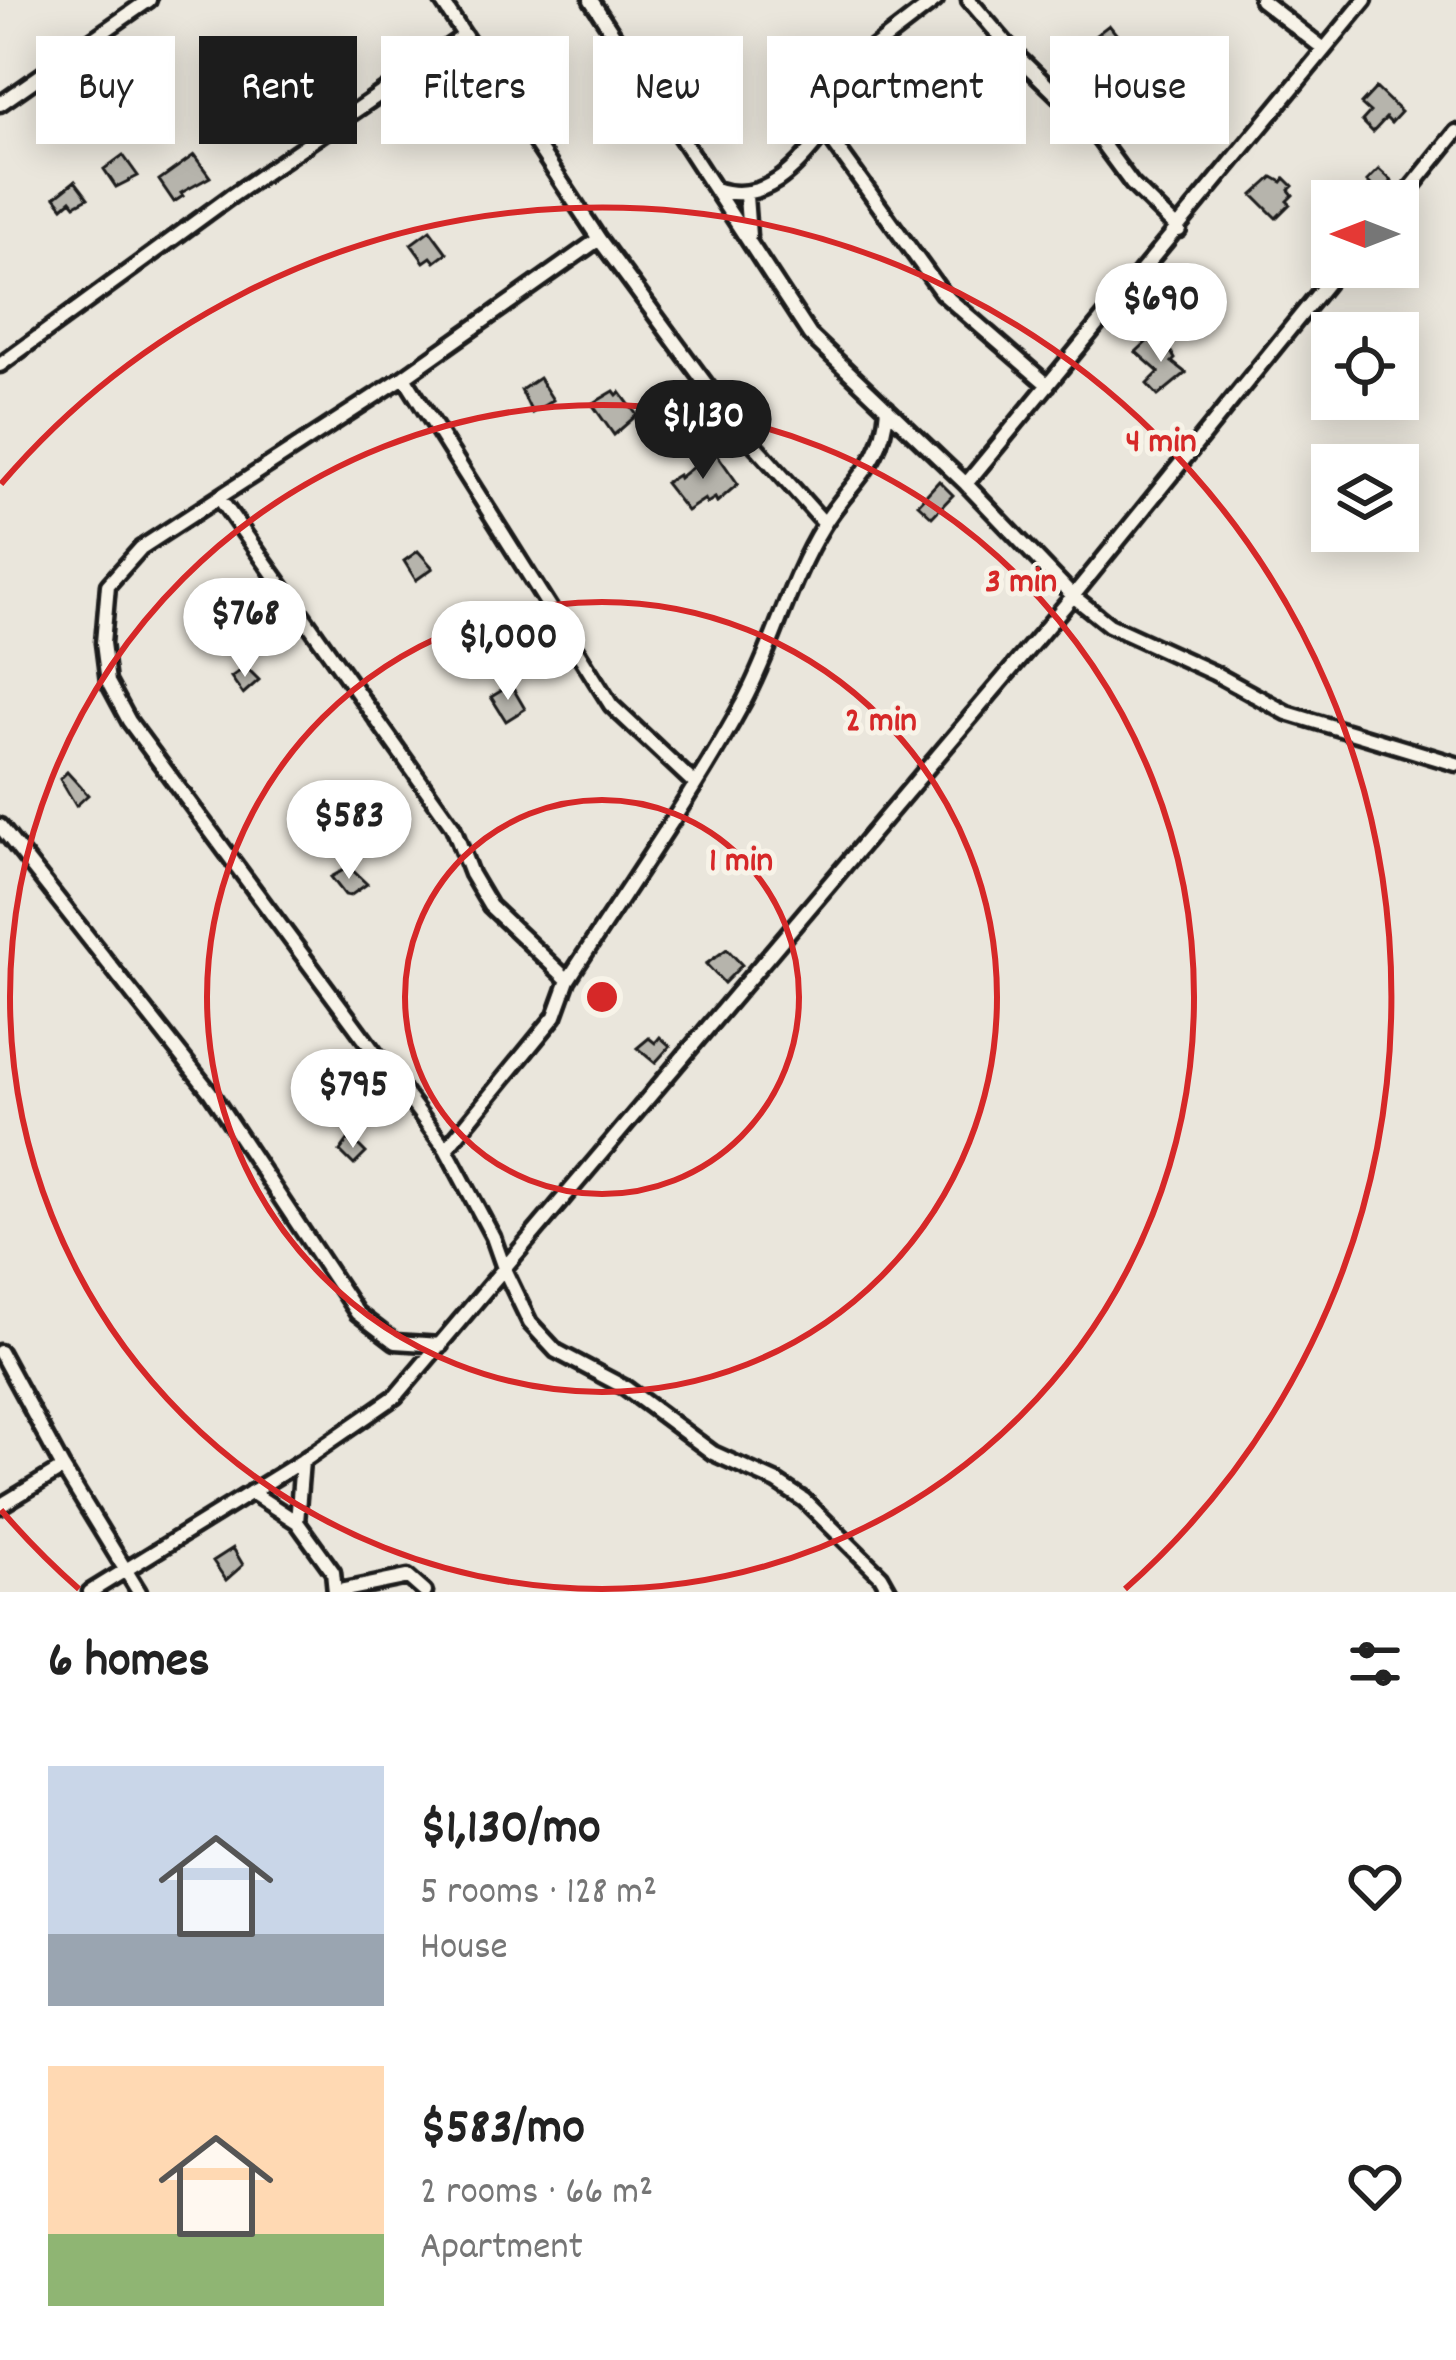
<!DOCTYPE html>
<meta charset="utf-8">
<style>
body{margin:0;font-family:Dekko,sans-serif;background:#f2f2f2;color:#222;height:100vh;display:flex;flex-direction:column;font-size:45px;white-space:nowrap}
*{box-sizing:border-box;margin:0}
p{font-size:39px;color:#767676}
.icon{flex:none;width:66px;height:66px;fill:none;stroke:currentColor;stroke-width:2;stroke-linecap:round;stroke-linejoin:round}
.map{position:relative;height:1592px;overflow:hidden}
.details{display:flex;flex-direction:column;background:#fff;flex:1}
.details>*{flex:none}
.guide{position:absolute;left:36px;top:36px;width:1386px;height:108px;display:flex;gap:24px}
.needle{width:78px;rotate:270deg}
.fabs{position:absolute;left:1311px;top:180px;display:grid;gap:24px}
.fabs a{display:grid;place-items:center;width:108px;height:108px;border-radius:0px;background:#fff;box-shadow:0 6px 30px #0003;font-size:60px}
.price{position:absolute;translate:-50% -102px;padding:0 27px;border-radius:42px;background:#fff;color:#222;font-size:39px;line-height:78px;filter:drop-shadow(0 3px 6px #0008)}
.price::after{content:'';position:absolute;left:50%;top:72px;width:36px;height:27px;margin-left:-18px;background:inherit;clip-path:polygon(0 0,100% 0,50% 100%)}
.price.current{background:#1c1c1c;color:#fff}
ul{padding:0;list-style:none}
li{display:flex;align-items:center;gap:36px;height:300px;padding:0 48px}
li span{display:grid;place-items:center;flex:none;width:336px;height:240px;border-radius:0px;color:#555}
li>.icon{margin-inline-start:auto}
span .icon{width:144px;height:144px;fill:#fffc;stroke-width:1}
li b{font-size:51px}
h2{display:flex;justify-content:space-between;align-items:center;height:144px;padding:0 48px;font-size:51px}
.chip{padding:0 42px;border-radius:0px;background:#fff;box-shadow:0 6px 30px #0003;font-size:42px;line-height:108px}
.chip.current{background:#1c1c1c;color:#fff}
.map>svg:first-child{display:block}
</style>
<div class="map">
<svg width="1456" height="1592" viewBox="0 0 1456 1592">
<rect width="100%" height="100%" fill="#eae6dc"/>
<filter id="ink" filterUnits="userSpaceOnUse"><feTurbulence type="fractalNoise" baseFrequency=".00833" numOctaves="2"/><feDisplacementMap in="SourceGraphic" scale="24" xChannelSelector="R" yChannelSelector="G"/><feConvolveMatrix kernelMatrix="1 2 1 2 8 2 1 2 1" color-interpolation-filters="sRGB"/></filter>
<g filter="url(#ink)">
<!-- building -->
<path fill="#b6b4ac" stroke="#1c1c1c" stroke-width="3" d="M1109,25l8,10 -17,13 17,22 -18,14 -9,-11 -5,4 -10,-12 7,-5 -7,-9z
M1376,88l25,24 -10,11 -5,-5 -13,14 -11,-11 8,-9 -9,-8z
M123,155l15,21 -22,11 -12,-18z
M194,155l16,22 -29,16 2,3 -9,6 -15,-22z
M1379,169l13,12 -16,17 -9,-8 4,-5 -4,-4z
M1273,177l9,5 3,-4 8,8 -4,4 4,5 -6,6 3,3 -14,14 -23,-23z
M75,181l13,17 -13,7 -4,-5 -8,7 -8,-10z
M430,230l17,23 -12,9 -4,-5 -7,5 -13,-18z
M1153,336l17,14 5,9 -3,3 14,11 -28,23 -11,-12 12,-12 -23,-20z
M539,378l14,22 -21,13 -11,-23z
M614,391l3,4 3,-3 17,23 -23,20 -22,-31z
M714,450l24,34 -21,18 -2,-4 -8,5 -2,-4 -18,12 -22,-28 13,-8 1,3z
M939,481l14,14 -21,22 -14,-13z
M418,551l15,17 -17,12 -12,-19z
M246,667l13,13 -16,14 -12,-17z
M511,685l14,24 -19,12 -15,-24z
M67,772l21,23 -12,11 -16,-27z
M349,867l18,17 -17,12 -5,-1 -14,-18z
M727,949l15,16 -18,18 -18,-19z
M660,1037l10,9 -15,17 -18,-15 12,-10 6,5z
M350,1137l16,16 -12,12 -14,-14z
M233,1548l10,17 -17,15 -13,-19z"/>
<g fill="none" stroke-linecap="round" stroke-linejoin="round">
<defs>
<path id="street" d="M441,0l158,239 135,183 90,101
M591,0l219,335 156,149 107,112 36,29 105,48 73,40 169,51
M936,0l-99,76 -14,20 2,35 117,162 106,92
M969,0l49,57 72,70 42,57 47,46
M1261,0l63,49
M0,104l149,-104
M715,189c48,17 82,-21 110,-58
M746,196l3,40
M1398,204l58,-72
M599,239l-195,138 -263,171 -33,37 -5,58 5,39 21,39 317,428 47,88 12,34 25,52 26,28 70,37 87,65 64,29 27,18 77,76 9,16
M0,365l230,-168 234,-161
M404,377l207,328 83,78
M966,484l399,-484
M220,499l233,328 18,47 19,32 78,74
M0,826l210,266 147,221 38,29 46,3
M446,1149l109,-133 13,-36c59,-92 124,-183 176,-279 30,-56 45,-120 79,-175 27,-45 60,-59 64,-118
M0,1352l63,116 76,124
M302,1461l-5,61 36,50 2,20
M251,1492l46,30
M0,1506l63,-38
M90,1592l212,-131 94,-65 677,-800 267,-329
M335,1592l73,-15 17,15"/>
</defs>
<!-- street casing -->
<use href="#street" stroke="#1c1c1c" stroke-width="21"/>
<!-- street -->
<use href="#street" stroke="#f7f3e8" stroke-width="12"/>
</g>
</g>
<!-- distance rings -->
<g fill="none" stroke="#d62828" stroke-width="6">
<circle cx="602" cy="997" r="197"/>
<circle cx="602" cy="997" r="395"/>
<circle cx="602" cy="997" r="592"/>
<path d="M79 1589A790 790 0 0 1 1 1510M1 484A790 790 0 1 1 1125 1589"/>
</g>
<circle cx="602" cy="997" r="18" fill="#d62828" stroke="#f7f3e8" stroke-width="6"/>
<g font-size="36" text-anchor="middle" font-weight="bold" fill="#d62828" stroke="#f7f3e8" stroke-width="10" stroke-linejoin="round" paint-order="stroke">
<text x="1161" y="451">4 min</text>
<text x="1021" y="591">3 min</text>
<text x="881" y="730">2 min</text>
<text x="741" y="870">1 min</text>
</g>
</svg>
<div class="fabs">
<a><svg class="needle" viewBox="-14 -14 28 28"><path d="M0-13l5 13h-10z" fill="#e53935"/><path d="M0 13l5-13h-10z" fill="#767676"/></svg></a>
<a><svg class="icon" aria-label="locate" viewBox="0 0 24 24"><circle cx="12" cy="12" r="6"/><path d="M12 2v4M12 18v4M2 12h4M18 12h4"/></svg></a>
<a><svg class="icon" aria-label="layers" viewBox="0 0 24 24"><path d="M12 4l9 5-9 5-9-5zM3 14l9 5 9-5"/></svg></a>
</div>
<b class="price" style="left:1161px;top:365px">$690</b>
<b class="price current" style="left:703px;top:482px">$1,130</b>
<b class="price" style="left:245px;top:680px">$768</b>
<b class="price" style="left:508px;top:703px">$1,000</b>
<b class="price" style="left:349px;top:882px">$583</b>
<b class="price" style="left:353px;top:1151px">$795</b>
<div class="guide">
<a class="chip">Buy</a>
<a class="chip current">Rent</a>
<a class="chip">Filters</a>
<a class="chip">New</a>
<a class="chip">Apartment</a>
<a class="chip">House</a>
</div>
</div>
<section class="details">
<h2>6 homes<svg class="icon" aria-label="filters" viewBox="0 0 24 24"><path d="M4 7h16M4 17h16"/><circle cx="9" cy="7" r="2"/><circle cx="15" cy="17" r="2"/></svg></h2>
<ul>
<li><span style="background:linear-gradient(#c9d6e8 70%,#9aa5b1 0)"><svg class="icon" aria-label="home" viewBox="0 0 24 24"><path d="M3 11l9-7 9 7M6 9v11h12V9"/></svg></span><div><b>$1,130/mo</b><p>5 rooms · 128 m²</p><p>House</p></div><svg class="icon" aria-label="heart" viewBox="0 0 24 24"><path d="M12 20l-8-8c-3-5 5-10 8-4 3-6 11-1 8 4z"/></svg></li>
<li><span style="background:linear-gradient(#ffd9b3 70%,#8fb573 0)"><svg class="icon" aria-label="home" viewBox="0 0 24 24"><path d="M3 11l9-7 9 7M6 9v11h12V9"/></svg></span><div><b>$583/mo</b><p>2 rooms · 66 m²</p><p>Apartment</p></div><svg class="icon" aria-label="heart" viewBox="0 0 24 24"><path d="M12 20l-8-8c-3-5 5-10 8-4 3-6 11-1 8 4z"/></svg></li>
</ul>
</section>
